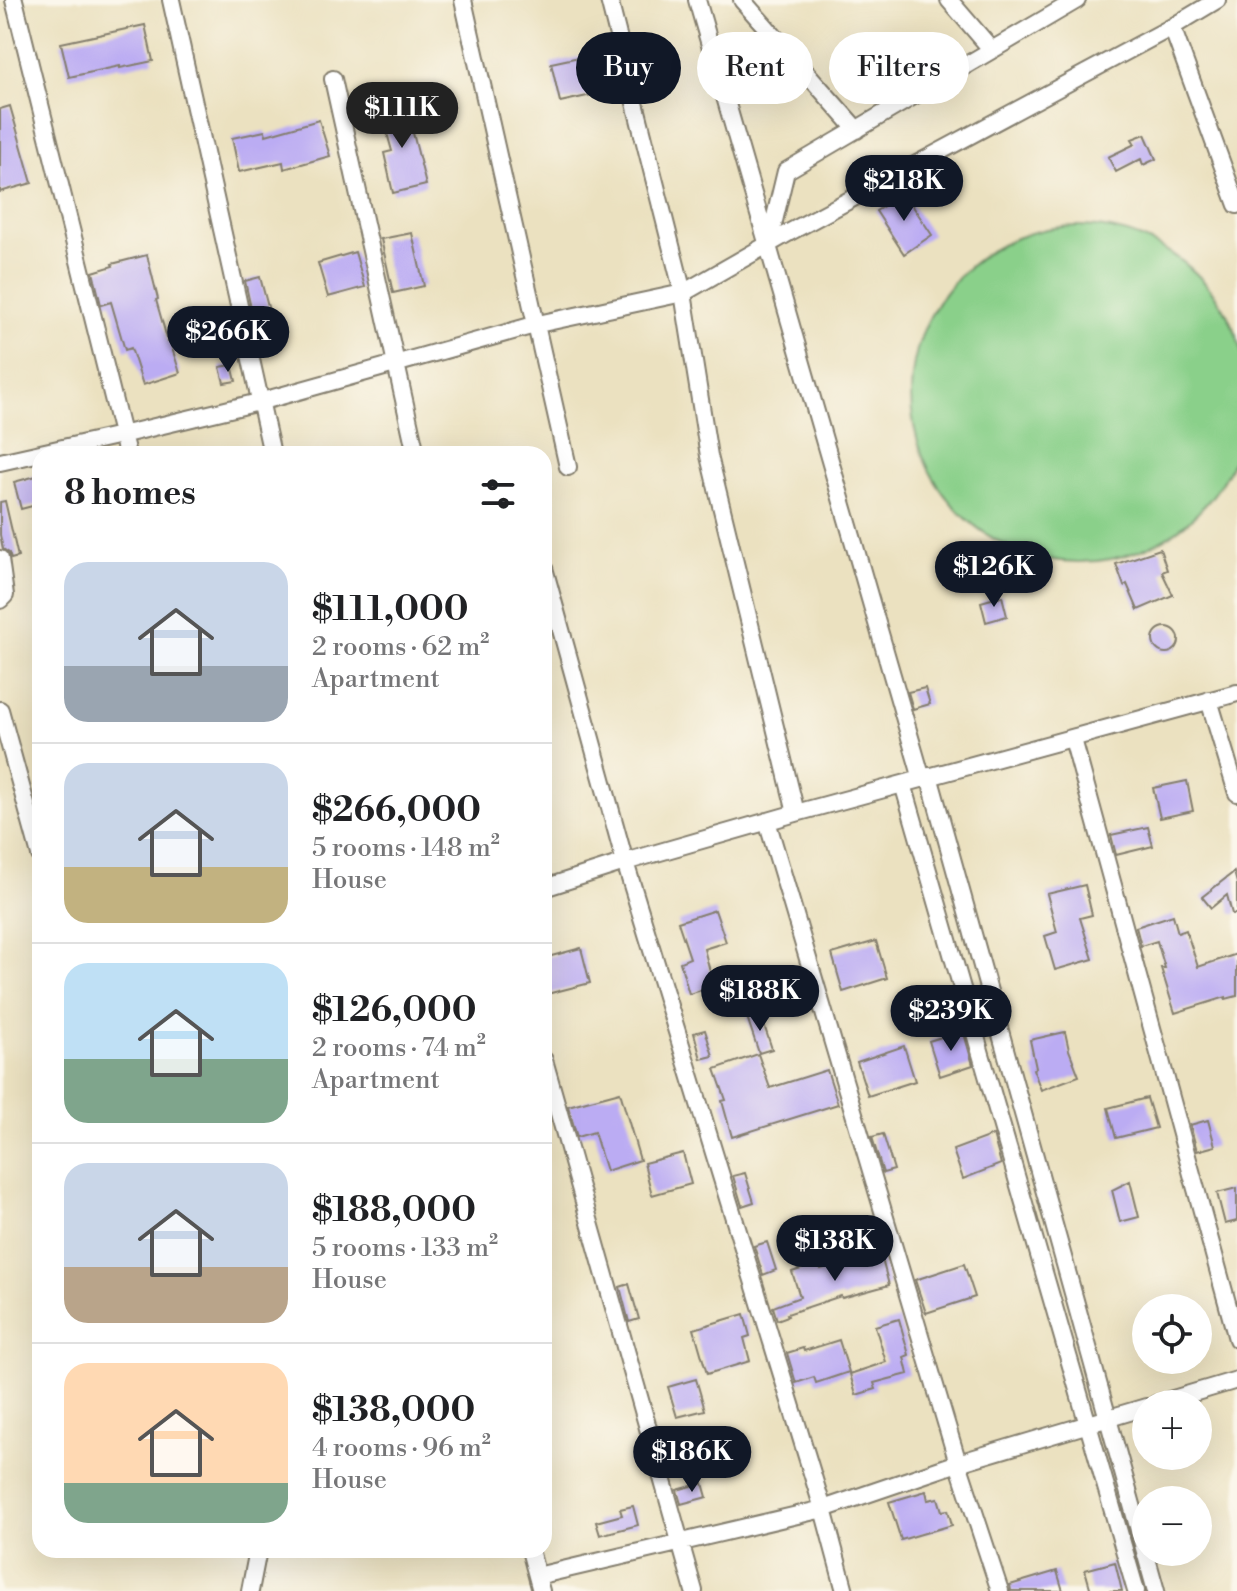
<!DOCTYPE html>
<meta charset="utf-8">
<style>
body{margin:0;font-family:"Libre Bodoni",serif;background:#f6f6f6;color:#202124;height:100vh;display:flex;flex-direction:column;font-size:30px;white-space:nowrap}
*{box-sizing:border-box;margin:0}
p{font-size:26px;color:#757577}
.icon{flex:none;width:44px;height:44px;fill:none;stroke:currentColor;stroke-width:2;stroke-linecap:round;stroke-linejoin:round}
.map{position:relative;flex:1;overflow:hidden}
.side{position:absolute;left:32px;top:446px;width:520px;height:1112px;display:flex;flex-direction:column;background:#fff;border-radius:24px;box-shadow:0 8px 32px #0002}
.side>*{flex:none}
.guide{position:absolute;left:576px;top:32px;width:540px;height:72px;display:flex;gap:16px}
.fabs{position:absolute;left:1132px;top:1294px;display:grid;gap:16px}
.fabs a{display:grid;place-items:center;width:80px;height:80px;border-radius:50%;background:#fff;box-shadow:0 8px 32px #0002;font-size:40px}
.price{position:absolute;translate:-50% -68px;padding:0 18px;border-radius:28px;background:#111827;color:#fff;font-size:26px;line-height:52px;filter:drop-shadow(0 2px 4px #0008)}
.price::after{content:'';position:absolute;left:50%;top:48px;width:24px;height:18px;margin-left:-12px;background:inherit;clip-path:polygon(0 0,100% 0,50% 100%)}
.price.selected{background:#222;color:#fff}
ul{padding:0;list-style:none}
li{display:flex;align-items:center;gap:24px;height:200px;padding:0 32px}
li+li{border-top:2px solid #e0e0e0}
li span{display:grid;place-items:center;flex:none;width:224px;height:160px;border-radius:24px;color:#555}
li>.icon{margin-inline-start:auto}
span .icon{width:96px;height:96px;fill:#fffc;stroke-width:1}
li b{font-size:34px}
h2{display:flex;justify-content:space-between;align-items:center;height:96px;padding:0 32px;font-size:34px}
.chip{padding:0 28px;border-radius:36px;background:#fff;box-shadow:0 8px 32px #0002;font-size:28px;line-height:72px}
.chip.selected{background:#111827;color:#fff}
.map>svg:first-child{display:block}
</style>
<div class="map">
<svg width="1237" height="1591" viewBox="0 0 1237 1591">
<rect width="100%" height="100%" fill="#fbf7ec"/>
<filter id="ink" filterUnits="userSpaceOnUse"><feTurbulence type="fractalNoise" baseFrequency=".0125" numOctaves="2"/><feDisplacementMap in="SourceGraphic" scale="16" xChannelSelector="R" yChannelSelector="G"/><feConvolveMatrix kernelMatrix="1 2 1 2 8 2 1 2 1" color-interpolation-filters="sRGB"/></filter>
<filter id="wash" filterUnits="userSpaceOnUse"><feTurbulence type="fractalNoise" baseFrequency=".006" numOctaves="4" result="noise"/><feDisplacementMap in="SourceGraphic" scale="32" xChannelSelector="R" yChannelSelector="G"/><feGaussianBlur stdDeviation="1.8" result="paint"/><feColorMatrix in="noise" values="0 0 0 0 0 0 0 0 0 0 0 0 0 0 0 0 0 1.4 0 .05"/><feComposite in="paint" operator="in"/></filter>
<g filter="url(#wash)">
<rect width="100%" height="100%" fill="#ebe1c0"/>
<!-- green -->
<path fill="#8ad08a" stroke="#537653" stroke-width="2" d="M911 394a168 168 0 1 1 336 0a168 168 0 1 1-336 0Z"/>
<g id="blocks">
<!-- building -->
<path fill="#bbacf3" d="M145,25l8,36 -33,7v-2l-51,11 -8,-34z
M584,56l8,39 -32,7 -9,-39z
M405,101l21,84 -33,8 -9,-40 8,-2 -12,-43z
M10,106l22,77 -32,9v-83z
M319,120l11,36 -46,13 -1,-7 -44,10 -7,-34 33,-7 1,4z
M1145,134l11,25 -13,6 -2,-6 -25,13 -8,-15 27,-13 -3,-5z
M904,193l28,42 -28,19 -28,-43z
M412,233l12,53 -31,7 -12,-54z
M355,252l10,35 -37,10 -10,-34z
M147,255l11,44 -2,1 12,42h2l10,31 -37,12 -12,-37 -6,2 -14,-48 -10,3 -8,-33 20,-6 -1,-2z
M260,277l12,45 -17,5 -10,-46z
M232,365l4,16 -12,2 -4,-16z
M40,475v29l-19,5 -7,-27z
M5,501l13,56 -7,2 -2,-6 -6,-4 -3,-14v-33z
M1160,549l7,21 -5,2 11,23 -35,15 -11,-26 -3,2 -8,-22z
M1002,596l5,20 -21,6 -5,-20z
M1153 640a13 13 0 1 1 26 0a13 13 0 1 1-26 0Z
M925,688l5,16 -17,5 -5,-17z
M1187,781l6,30 -33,7 -7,-30z
M1148,827l5,19 -37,9 -5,-20z
M1234,872l3,11v31h-5l-5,-19 -16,13 -9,-11z
M1085,885l7,30 -12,3 13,41 -38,11 -10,-34 12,-4 -10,-38z
M715,910l11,32 -22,7 10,37 -25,8 -9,-32 10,-4 -12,-36z
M1173,915l5,18 8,-3 12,37 39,-13v42l-11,3v-2l-51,16 -14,-45h4l-8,-27 -16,5 -5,-19z
M876,941l11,37 -44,14 -11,-38z
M581,948l9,35 -43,11 -3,-11v-25z
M760,1013l12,36 -13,4 -12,-36z
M705,1030l8,26 -12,3 -7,-26z
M963,1030l10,35 -33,11 -11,-35z
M1065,1032l4,18 10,26 -38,14 -8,-21 3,-1 -6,-28z
M904,1046l11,35 -47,15 -11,-34z
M758,1054l12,34 57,-18 11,34 -106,33 -10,-36 4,-1 -11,-31z
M620,1092l20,68 -34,11 -12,-39 -17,5 -9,-31z
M1147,1098l9,30 -40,10 -8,-30z
M1208,1120l7,26 -18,5 -7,-26z
M883,1134l11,36 -11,3 -11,-36z
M993,1135l8,29 -38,15 -10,-29z
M683,1153l8,31 -39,11 -8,-32z
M745,1173l9,29 -12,4 -9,-30z
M1130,1181l9,36 -19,5 -8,-32z
M1237,1188v33l-12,3 -8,-31z
M767,1242l9,28 -13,5 -9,-29z
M880,1252l9,33 -47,13 -1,-2 -54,18 1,2 -11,4 -4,-13 27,-10 -8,-25 27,-9 2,6z
M964,1264l11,33 -49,16 -11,-33z
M629,1284l10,35 -10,3 -9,-35z
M744,1314l6,22 -6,2 6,23 -43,13 -13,-45z
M899,1319l10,36 -5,2 4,17 -34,9 2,6 -20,6 -6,-21 36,-12 -11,-36z
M839,1340l10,32 -33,11 -2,-6 -18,6 -9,-30 16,-5 1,3z
M696,1379l9,31 -28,7 -9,-30z
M703,1483l4,14 -26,7 -4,-14z
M926,1491l2,9 10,-2 4,13 6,-1 4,15 -51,15 -12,-38z
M633,1506l5,19 -38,10 -4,-13 26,-7 -2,-6z
M1115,1562l7,29h-31l-6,-21z
M1057,1571l6,20h-52l-1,-6z"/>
</g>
</g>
<g filter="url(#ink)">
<use href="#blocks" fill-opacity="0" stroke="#847e6e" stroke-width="2"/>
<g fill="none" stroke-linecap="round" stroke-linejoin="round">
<defs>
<path id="street" d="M14,0l113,454
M171,0l101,454
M463,0l105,467
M609,0l74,293 26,163 87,357
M697,0l225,779
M742,0l115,130
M949,0l43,50
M1172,27l65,178
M333,79l83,375
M769,242l17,-71 291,-171
M0,462l121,-27 138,-33 279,-78 145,-31 105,-60 384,-206 45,-27
M0,559l5,36 -5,5
M544,568l81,294 198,647 22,82
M1209,700l28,93
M0,710l40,145
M1073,739l164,600
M929,776l227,815
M903,784l233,807
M767,821l191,642 42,128
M544,888l81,-26 171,-49 441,-120
M544,1060l150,531
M1156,1404l81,-24
M530,1550l11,41
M537,1576l286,-67 135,-46 188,-56
M250,1591l8,-41"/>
</defs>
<!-- street casing -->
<use href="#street" stroke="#847e6e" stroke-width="20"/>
<!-- street -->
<use href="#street" stroke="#fff" stroke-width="16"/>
</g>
</g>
</svg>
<div class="fabs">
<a><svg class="icon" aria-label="locate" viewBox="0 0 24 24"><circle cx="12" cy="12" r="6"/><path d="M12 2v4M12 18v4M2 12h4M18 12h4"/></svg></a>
<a>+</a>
<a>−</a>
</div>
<b class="price selected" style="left:402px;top:150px">$111K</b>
<b class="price" style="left:904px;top:223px">$218K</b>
<b class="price" style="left:228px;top:374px">$266K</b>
<b class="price" style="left:994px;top:609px">$126K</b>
<b class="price" style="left:760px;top:1033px">$188K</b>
<b class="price" style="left:951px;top:1053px">$239K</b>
<b class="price" style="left:835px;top:1283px">$138K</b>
<b class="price" style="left:692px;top:1494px">$186K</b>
<div class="guide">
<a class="chip selected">Buy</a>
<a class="chip">Rent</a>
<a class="chip">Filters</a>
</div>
<section class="side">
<h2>8 homes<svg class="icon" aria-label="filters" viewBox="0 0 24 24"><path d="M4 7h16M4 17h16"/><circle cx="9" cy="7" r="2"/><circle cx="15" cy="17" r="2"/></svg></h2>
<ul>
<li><span style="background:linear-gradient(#c9d6e8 65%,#9aa5b1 0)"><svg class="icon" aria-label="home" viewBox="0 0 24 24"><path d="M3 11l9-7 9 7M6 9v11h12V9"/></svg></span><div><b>$111,000</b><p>2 rooms · 62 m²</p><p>Apartment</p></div></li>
<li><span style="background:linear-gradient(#c9d6e8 65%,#c2b280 0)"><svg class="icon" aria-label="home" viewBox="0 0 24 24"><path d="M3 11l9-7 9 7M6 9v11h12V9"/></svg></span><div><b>$266,000</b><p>5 rooms · 148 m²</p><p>House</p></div></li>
<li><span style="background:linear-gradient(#bfe0f5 60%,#7fa58c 0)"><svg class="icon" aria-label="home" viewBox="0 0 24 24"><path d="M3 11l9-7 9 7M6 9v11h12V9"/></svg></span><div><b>$126,000</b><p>2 rooms · 74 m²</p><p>Apartment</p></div></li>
<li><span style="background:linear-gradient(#c9d6e8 65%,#b9a48a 0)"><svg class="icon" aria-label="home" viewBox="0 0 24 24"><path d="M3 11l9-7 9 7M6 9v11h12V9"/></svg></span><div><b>$188,000</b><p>5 rooms · 133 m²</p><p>House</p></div></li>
<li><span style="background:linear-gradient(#ffd9b3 75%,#7fa58c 0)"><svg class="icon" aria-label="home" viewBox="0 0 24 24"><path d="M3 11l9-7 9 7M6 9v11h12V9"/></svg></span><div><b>$138,000</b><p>4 rooms · 96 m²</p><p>House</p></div></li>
</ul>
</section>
</div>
